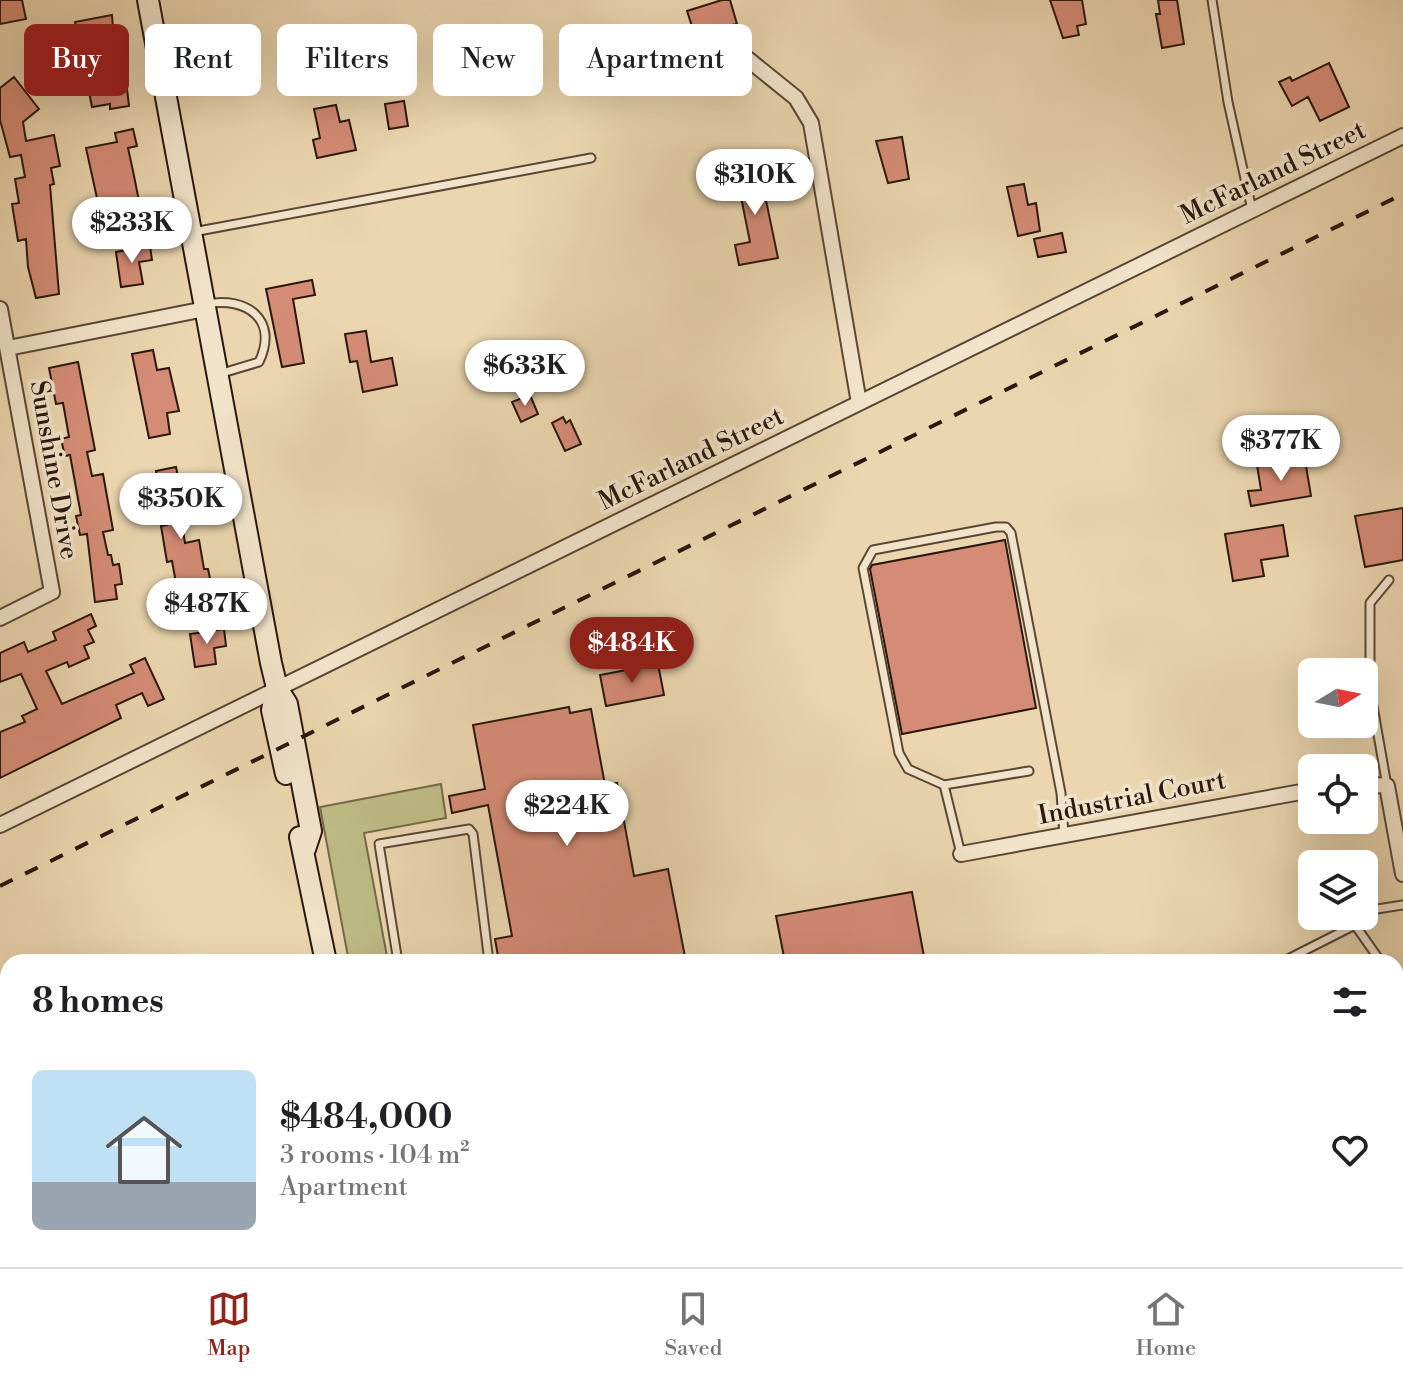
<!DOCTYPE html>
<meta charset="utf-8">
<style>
body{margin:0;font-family:"Libre Bodoni",serif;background:#f2f2f2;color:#202124;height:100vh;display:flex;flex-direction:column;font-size:30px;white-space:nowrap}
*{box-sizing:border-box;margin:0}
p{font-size:26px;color:#757577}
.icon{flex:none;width:44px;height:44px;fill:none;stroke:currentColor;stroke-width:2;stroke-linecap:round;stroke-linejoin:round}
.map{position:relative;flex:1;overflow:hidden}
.drawer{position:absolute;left:0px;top:954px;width:1404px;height:314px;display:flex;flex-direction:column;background:#fff;border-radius:24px 24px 0 0;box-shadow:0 8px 32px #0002}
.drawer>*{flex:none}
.top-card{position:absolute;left:24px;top:24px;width:800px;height:72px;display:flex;gap:16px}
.needle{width:52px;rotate:80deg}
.buttons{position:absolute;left:1298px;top:658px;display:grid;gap:16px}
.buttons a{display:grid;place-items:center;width:80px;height:80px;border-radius:12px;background:#fff;box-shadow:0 8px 32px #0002;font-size:40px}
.price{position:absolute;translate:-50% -68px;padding:0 18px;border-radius:28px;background:#fff;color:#222;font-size:26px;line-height:52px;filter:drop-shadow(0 2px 4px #0008)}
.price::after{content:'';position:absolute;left:50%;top:48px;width:24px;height:18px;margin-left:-12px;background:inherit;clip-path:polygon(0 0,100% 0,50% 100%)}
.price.selected{background:#8f2418;color:#fff}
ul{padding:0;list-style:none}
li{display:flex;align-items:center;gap:24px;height:200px;padding:0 32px}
li span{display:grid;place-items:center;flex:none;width:224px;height:160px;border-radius:12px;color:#555}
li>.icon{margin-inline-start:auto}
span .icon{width:96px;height:96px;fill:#fffc;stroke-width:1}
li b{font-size:34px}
h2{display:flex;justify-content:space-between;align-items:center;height:96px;padding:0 32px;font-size:34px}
.tag{padding:0 28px;border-radius:12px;background:#fff;box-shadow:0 8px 32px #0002;font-size:28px;line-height:72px}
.tag.selected{background:#8f2418;color:#fff}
.tab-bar{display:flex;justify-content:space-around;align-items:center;height:112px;border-top:2px solid #e0e0e0;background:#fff;font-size:22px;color:#757577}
.tab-bar a{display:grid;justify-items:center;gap:4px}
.tab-bar .selected{color:#8f2418}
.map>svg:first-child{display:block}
</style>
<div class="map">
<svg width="1403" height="1267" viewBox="0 0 1403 1267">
<rect width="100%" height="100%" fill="#ebd6af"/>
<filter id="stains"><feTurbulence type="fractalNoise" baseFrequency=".0025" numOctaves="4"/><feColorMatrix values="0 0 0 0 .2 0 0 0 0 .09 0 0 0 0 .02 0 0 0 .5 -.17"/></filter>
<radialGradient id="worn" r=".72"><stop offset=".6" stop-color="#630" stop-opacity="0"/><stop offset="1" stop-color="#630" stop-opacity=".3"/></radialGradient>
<!-- green -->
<path fill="#bebc86" stroke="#746a4a" stroke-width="2" d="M441,784l5,34 -82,15 24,129h-39l-29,-155z"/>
<!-- building -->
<path fill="#d58c76" stroke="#2a170e" stroke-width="2" d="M0,0h22l4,19 -26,5z
M722,0h8l7,24 -43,8 -7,-21z
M1050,0h32l4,24 -9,2 2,9 -16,3z
M1158,0h19l7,44 -22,4 -6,-34h4z
M112,15l6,76 9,-2 2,17 -19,3v-5l-18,3 -17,-85z
M679,47l4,24 -15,3 -4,-25z
M1329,63l20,44 -29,14 -12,-24 -16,9 -13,-24 11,-5 2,4z
M14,77l25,32 -16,13 3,19 28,-6 6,31 -9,2 3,16 -4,1 9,109 -23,4 -8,-31 -2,-28 -8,2 -6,-37 7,-1 -4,-24 10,-2 -4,-22 -11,2 -10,-37v-32z
M404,101l4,25 -19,3 -4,-25z
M336,105l4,17 9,-2 7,30 -39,8 -4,-18 7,-2 -6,-29z
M133,129l4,17 -9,2 5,23 6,30 7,-2 4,17 -48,5 -16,-73 31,-6 -2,-9z
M902,137l7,42 -21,4 -12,-42z
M758,162l20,96 -39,7 -4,-20 15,-3 -15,-75z
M1024,184l4,21 8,-2 4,28 -22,5 -11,-49z
M1062,233l4,19 -28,5 -4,-18z
M150,246l2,14 -13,2 4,22 -22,3 -5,-35z
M312,280l3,15 -22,4 11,64 -22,4 -16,-78z
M366,331l5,31 21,-4 5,27 -34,7 -6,-31 -7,1 -5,-28z
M153,350l4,20 12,-2 10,43 -12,2 3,21 -21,4 -17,-84z
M78,362l17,88 -8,2 5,24 11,-2 10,56 -10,2 5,23h3l2,10 6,-1 3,20 -7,1 2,14 -22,3 -8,-68 -7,1 -4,-19 5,-1 -11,-60 -5,1 -4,-17 8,-2 -6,-34 -7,1 -7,-36z
M530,395l8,19 -17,8 -9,-20z
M563,417l3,6 4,-3 11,24 -16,7 -13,-28z
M1305,460l6,36 -60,10 -3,-15 13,-1 -4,-25z
M176,467l4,21 14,-2 3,14 -18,3 6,40 14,-3 5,29h4l3,14 -12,3 3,20 -21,4 -9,-49 -5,1 -6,-36 6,-1 -11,-54z
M1403,508v52l-38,7 -10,-51z
M1283,525l5,31 -27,4 3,16 -31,5 -8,-47z
M1005,540l31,168 -134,26 -32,-165 2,-4z
M91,614l5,12 -8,4 6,12 -10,4 5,12 -20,9 -2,-5 -21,9 16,33 72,-31 -4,-8 15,-7 19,41 -16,7 -6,-13 -26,12 5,13 -121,60v-46l25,-10 -3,-6 15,-7 -16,-35 -21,8v-29l24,-11 4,10 28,-12 -3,-8z
M224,629l2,17 -12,2 2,16 -21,3 -5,-33z
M658,664l6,31 -58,11 -6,-31z
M569,707l1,6 21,-4 14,76 12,-2 17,93 34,-7 18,93h-187l-4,-23 17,-3 -24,-131 -36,8 -3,-17 36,-7 -12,-64z
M912,892l13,70h-140l-9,-46z"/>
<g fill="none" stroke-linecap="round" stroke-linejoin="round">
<defs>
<path id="lane" d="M1212,0l16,102 24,108
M193,232l398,-74
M206,304c41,-8 73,16 53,58l-40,12
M944,785l85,-14
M1387,786l-17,-97v-86l19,-23
M961,854l-17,-69 -36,-16 -9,-16 -36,-185 10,-18 123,-23h10l5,6 50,260 3,42
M1364,911l39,-6
M1358,916l-3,9 26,37
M398,962l-19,-118 90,-15 4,5 16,128
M1282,962l73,-37
M1396,984l7,10
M893,1260l2,7
M933,1260l1,7
M1171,1260l3,7"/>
<path id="street" d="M739,52l57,46 15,25 48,280
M0,309l52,283 -52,26
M8,348l197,-39
M1364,784l23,2 16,88
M0,825l1403,-689
M961,854l351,-64
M1396,1147l7,-6
M1254,1267l9,-7"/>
<path id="secondary" d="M148,0l123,663 6,25 10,16 24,127 -6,18
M277,688l-5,22 14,64
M300,837l26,125
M381,1260l2,7"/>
</defs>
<!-- lane casing -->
<use href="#lane" stroke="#5a4736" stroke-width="11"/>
<!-- street casing -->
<use href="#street" stroke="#5a4736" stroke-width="18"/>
<!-- secondary casing -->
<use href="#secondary" stroke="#2a170e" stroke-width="24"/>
<!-- lane -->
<use href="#lane" stroke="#f2e4cb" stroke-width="7"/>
<!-- street -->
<use href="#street" stroke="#f2e4cb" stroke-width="14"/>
<!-- secondary -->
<use href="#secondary" stroke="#f2e4cb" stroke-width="20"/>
<!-- rail -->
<path stroke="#2a170e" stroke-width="4" stroke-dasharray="14 14" stroke-linecap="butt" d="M0,886l1403,-692"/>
</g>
<g text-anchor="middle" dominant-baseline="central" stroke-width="7" stroke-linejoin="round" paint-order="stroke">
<!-- street labels -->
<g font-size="26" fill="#2a170e" stroke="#f2e4cb">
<text transform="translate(1273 173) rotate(-26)">McFarland Street</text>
<text transform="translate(691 459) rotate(-26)">McFarland Street</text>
<text transform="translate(54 470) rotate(80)">Sunshine Drive</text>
<text transform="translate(1132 798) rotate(-11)">Industrial Court</text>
</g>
</g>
<rect width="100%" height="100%" filter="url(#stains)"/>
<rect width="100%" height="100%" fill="url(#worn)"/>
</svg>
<div class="buttons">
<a><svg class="needle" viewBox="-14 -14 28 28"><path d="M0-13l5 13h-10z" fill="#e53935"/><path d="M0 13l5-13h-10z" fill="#757577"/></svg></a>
<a><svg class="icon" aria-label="locate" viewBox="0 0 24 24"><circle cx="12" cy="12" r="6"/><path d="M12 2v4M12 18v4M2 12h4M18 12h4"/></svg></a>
<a><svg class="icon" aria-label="layers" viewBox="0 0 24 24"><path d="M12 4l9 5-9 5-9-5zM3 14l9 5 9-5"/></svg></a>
</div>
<b class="price" style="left:755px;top:217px">$310K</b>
<b class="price" style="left:132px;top:265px">$233K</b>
<b class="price" style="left:525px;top:408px">$633K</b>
<b class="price" style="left:1281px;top:483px">$377K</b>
<b class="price" style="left:181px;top:541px">$350K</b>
<b class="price" style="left:207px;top:646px">$487K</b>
<b class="price selected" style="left:632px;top:685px">$484K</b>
<b class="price" style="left:567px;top:848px">$224K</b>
<div class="top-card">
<a class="tag selected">Buy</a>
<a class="tag">Rent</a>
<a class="tag">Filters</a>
<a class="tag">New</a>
<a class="tag">Apartment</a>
</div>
<section class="drawer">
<h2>8 homes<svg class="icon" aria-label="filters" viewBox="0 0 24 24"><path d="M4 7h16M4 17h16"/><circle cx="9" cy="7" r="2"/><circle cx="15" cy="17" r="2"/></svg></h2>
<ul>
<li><span style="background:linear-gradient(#bfe0f5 70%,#9aa5b1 0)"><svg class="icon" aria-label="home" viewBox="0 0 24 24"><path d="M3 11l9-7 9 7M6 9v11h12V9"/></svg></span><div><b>$484,000</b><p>3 rooms · 104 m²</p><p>Apartment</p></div><svg class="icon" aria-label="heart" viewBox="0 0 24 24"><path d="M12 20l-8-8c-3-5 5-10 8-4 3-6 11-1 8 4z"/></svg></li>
</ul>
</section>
</div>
<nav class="tab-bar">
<a class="selected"><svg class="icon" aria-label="map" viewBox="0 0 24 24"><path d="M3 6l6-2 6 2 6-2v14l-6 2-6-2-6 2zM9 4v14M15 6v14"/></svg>Map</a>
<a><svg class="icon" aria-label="saved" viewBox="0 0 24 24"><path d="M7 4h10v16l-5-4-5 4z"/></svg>Saved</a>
<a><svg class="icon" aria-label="home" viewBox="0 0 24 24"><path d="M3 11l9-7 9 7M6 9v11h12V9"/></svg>Home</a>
</nav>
